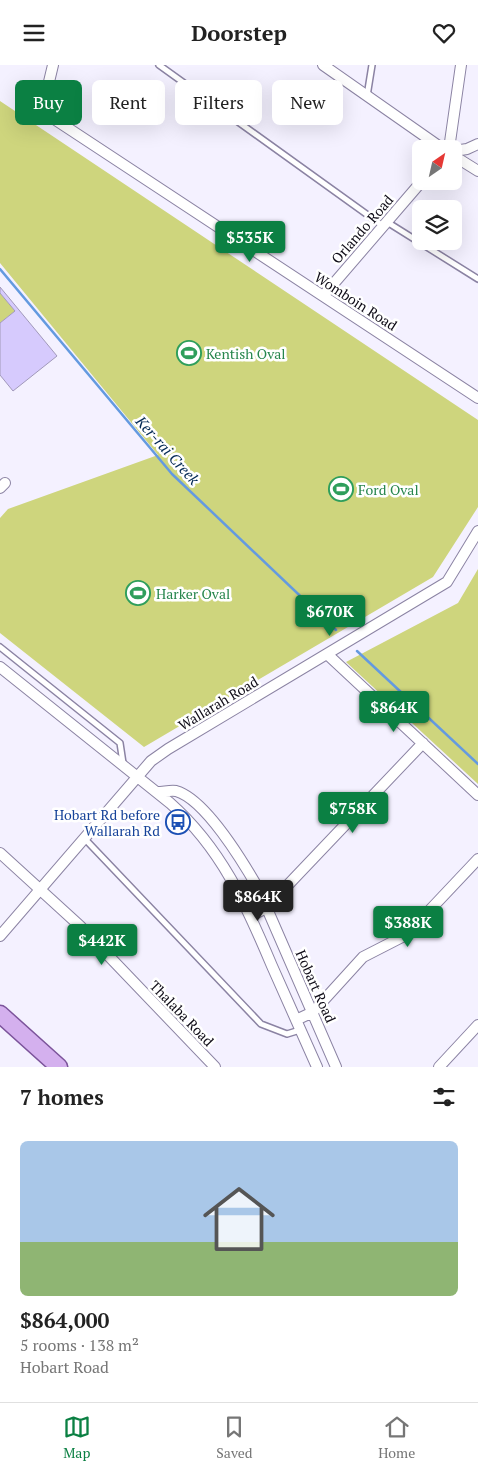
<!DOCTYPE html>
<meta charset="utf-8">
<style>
body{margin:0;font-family:"PT Serif",serif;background:#f2f2f2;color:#222;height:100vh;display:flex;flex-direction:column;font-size:19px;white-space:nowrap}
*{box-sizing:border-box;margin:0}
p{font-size:16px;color:#767676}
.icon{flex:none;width:28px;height:28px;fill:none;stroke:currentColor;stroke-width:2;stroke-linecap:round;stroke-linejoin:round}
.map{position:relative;height:1002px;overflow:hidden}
.sheet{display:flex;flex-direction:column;background:#fff;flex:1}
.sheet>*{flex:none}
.guide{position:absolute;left:15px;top:15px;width:449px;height:45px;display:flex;gap:10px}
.needle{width:32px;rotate:34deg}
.buttons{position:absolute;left:412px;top:75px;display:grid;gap:10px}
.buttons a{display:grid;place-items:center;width:50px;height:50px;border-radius:8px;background:#fff;box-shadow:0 5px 20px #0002;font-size:25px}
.price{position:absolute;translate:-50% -42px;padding:0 11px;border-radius:5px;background:#0b8043;color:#fff;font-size:16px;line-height:32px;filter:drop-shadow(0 1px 2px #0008)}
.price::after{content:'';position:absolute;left:50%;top:30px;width:15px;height:11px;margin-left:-8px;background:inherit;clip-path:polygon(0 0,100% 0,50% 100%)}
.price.on{background:#222;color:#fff}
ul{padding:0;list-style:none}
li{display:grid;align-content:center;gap:10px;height:265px;padding:0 20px}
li+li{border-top:1px solid #e0e0e0}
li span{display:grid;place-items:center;height:155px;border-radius:8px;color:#555}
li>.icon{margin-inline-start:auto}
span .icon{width:90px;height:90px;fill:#fffc;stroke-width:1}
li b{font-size:21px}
h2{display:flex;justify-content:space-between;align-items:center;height:60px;padding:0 20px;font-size:21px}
.pill{padding:0 18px;border-radius:8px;background:#fff;box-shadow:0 5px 20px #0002;font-size:18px;line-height:45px}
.pill.on{background:#0b8043;color:#fff}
header{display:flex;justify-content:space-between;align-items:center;height:65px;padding:0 20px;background:#fff;font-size:22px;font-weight:800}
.menu{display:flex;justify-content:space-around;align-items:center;height:70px;border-top:1px solid #e0e0e0;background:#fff;font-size:14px;color:#767676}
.menu a{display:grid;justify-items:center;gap:2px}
.menu .on{color:#0b8043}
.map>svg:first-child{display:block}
</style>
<header><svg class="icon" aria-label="menu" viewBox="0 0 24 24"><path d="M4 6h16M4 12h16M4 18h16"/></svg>Doorstep<svg class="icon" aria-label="heart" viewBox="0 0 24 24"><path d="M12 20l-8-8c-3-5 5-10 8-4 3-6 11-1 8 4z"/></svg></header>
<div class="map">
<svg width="478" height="1002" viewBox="0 0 478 1002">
<rect width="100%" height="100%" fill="#f4f1ff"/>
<!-- green -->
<path fill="#ced57d" d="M0,36l478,319v87l-45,70 -289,170 -144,-114v-115l8,-9 150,-54 -158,-192z
M0,228l15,18 -15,12z
M478,504v215l-132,-122 112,-59z"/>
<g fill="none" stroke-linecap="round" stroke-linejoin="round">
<!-- stream -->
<path stroke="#649ae0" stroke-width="2.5" d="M0,204l172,205 164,156
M357,586l121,113"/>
</g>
<!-- building -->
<path fill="#d6cafd" stroke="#a199ba" d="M0,222l57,69 -44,35 -13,-16v-52l15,-12 -15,-18z"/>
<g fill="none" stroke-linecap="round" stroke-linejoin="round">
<defs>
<path id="service" d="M159,0l224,161
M367,31l5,-31
M387,157l91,57
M0,582l120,96 3,20
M84,773l177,186 26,10 13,-4"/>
<path id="minor" d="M53,0l-11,46 436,287
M323,0l120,84
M449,84l12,-84
M454,86l13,-2 11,-5
M454,91l24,15
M323,231l99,-115
M0,423l5,-5
M327,589l151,141
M0,602l170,136c51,45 76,101 102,163 15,34 30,67 45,101
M157,727c6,0 14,-2 19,-1 29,8 67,71 82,97l78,179
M0,788l80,73 135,141
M251,851l15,-8 157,-165
M0,871l151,-175 17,-12 279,-167 31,-51
M296,955l17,-8 50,-55 41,-21 7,-6 67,-71
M439,1002l39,-42"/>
<path id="primary" d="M0,949l59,53"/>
</defs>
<!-- service casing -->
<use href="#service" stroke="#8b83a3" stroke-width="8"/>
<!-- minor casing -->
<use href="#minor" stroke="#8b83a3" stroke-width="12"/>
<!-- primary casing -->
<use href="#primary" stroke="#7c549b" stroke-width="19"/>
<!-- service -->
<use href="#service" stroke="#fff" stroke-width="5"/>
<!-- minor -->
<use href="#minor" stroke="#fff" stroke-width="10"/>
<!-- primary -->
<use href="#primary" stroke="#d4b0ee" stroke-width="16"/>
</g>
<!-- icons -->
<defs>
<symbol id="stadium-ring" viewBox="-11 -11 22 22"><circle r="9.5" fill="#fff" stroke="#2e9e5b" stroke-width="1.5"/><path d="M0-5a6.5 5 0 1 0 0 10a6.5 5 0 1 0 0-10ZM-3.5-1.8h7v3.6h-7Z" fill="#2e9e5b"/></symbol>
<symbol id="bus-ring" viewBox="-11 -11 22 22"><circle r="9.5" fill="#fff" stroke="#1a4fb4" stroke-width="1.5"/><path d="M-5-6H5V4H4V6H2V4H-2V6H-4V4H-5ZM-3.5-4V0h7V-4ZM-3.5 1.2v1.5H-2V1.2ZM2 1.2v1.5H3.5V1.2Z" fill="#1a4fb4"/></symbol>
</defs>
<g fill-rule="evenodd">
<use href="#stadium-ring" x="175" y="274" width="28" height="28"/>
<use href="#stadium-ring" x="327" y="410" width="28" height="28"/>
<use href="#stadium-ring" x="124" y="514" width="28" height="28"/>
<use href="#bus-ring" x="164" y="743" width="28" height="28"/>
</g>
<g text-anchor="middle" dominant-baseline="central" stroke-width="5" stroke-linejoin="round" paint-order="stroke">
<!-- street labels -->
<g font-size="14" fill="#0e0b16" stroke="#fff">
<text transform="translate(362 164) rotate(-49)">Orlando Road</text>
<text transform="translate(356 236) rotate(33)">Womboin Road</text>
<text transform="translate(218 638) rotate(-31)">Wallarah Road</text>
<text transform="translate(316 921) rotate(66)">Hobart Road</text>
<text transform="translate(182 948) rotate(46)">Thalaba Road</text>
</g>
<!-- leisure labels -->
<g font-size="14" fill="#27864d" stroke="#fff" text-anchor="start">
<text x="206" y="288">Kentish Oval</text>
<text x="358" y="424">Ford Oval</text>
<text x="156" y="528">Harker Oval</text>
</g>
<!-- transit labels -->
<g font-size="14" fill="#164399" stroke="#fff" text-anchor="end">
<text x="160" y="749">Hobart Rd before<tspan x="160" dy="16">Wallarah Rd</tspan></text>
</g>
<!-- water labels -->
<g font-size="15" font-style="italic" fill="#022854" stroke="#fff">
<text transform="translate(168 385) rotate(48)">Ker-rai Creek</text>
</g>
</g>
</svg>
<div class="buttons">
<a><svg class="needle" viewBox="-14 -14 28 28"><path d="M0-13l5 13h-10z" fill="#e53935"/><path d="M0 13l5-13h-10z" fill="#767676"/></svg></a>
<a><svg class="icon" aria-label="layers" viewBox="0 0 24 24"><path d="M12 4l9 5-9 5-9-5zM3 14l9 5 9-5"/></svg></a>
</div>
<b class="price" style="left:250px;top:198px">$535K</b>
<b class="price" style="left:330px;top:572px">$670K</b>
<b class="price" style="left:394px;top:668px">$864K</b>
<b class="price" style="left:353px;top:769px">$758K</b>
<b class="price on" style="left:258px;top:857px">$864K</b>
<b class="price" style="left:408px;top:883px">$388K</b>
<b class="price" style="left:102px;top:901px">$442K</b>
<div class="guide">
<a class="pill on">Buy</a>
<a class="pill">Rent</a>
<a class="pill">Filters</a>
<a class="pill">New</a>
</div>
</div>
<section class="sheet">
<h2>7 homes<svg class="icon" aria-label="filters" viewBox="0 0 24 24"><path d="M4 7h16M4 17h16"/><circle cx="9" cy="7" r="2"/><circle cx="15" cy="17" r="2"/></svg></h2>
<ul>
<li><span style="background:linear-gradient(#a9c7e8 65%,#8fb573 0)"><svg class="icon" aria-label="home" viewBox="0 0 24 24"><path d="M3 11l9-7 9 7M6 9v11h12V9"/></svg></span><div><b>$864,000</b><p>5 rooms · 138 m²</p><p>Hobart Road</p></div></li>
</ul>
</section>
<nav class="menu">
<a class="on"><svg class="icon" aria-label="map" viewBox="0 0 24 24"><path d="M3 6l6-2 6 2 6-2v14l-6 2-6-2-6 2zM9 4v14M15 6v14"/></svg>Map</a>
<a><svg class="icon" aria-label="saved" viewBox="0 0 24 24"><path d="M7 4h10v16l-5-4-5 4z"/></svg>Saved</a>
<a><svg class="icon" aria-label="home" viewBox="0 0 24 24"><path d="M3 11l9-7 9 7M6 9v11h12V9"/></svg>Home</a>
</nav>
